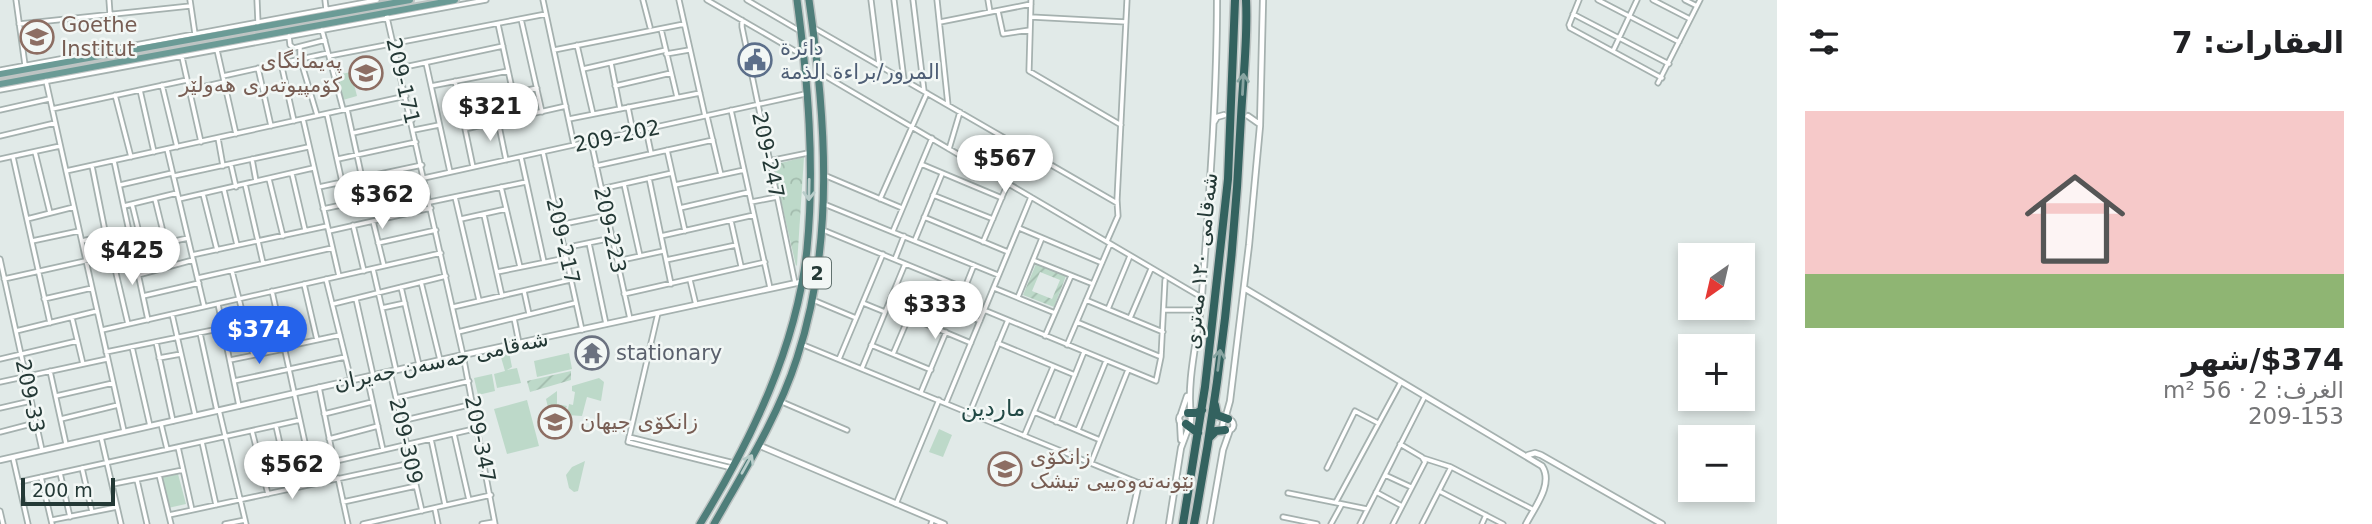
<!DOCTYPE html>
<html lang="ar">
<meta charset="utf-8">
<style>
body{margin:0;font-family:"DejaVu Sans",Vazirmatn,sans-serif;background:#f2f2f2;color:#202124;direction:rtl;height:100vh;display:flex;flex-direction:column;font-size:26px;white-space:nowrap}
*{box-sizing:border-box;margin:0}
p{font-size:23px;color:#757577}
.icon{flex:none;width:38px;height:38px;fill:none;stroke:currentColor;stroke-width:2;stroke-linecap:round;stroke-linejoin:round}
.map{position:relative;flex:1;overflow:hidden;direction:ltr}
.panel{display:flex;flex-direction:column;background:#fff;width:595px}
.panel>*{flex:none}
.needle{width:46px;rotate:214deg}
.controls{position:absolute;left:1678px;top:243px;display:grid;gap:14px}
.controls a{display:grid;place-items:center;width:77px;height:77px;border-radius:0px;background:#fff;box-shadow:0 4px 10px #0003;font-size:35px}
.scale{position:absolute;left:21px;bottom:18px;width:94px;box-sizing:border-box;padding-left:7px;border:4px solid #243936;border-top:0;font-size:19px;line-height:24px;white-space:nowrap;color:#243936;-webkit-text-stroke:5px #f2f7f5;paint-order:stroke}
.price{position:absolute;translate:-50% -60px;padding:0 16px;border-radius:24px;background:#fff;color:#222;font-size:23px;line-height:46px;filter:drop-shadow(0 2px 4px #0008)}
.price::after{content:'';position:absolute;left:50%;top:42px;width:21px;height:16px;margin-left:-10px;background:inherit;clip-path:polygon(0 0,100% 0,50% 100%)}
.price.on{background:#2563eb;color:#fff}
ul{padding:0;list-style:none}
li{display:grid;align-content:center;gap:14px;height:371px;padding:0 28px}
li span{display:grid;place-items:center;height:217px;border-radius:0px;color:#555}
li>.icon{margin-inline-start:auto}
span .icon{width:126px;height:126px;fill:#fffc;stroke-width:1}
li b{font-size:30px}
h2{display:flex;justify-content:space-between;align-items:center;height:84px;padding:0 28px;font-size:30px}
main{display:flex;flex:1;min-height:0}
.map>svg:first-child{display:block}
</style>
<main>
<section class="panel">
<h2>العقارات: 7<svg class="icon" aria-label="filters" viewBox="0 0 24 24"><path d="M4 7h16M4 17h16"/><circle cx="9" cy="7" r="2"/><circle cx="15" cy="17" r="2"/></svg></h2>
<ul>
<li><span style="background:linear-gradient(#f6c9c9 75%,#8fb573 0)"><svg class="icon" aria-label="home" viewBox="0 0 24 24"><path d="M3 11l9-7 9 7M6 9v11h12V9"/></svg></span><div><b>$374/شهر</b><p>الغرف: 2 · 56 m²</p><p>209-153</p></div></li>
</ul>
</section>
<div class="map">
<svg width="1777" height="524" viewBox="0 0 1777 524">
<defs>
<pattern id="forest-crowns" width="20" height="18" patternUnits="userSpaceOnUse" patternTransform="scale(1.75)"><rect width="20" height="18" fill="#bdd9c9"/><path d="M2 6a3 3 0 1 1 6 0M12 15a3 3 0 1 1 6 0" fill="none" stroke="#a2bbad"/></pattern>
<pattern id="garden-furrows" width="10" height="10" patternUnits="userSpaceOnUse" patternTransform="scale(1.75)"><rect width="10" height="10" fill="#bdd9c9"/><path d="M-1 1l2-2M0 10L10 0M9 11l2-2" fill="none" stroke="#a2bbad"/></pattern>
</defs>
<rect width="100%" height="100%" fill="#e1eae8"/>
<!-- grass -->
<path fill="#bdd9c9" d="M351,72l6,24 -14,4 -6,-25z
M509,352l3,15 -5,3 10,-2 4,15 -24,5 -3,-14 11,-3 -5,-17z
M569,353l3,16 -35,8 -3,-16z
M492,374l3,17 -17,4 -4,-17z
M599,378l5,4 -3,19 -14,-4 -5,19 -15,-1 2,-11 4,1 2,-13 -3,-1v-5z
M557,391v13l10,2 -9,20 8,4 -2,4 -5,1 -5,-2 -8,-34z
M527,400l12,46 -32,8 -13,-45z
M939,429l13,6 -9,22 -14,-5z
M585,461l-7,30 -4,1 -5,-4 -3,-13 6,-8z
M178,474l8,30 -18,4 -7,-31z"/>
<!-- forest -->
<path fill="url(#forest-crowns)" d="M804,157l-7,108 -1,1 -23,-101z"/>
<!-- garden -->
<path fill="url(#garden-furrows)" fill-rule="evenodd" d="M1036,264l30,12 -12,31 -31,-12zM1040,272l20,8 -8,19 -20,-8z
M571,371v9l-41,12 -3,-11z"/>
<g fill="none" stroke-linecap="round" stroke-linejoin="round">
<defs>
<path id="minor" d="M16,0l9,65
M109,0l1,14
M190,0l5,34
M257,0l1,23
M325,0l1,9
M543,0l31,145
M643,0l7,27
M679,0l26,116
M707,0l95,55
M747,0l53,31
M871,0l8,64
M894,0l10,80
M913,0l11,91
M937,0l11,105
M988,0l2,12
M1031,0l-2,71 92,54
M1579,0l-10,25 1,3 92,50
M1598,0l81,42
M1653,0l37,19
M1685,0l12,6
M998,11l5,23 27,-4
M386,13l77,342 32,169
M1573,14l96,50
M1031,17l95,5
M521,19l21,93
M742,20v7l53,256
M940,22l91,-18
M19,24l171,-18
M498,24l15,69
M814,28l303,175
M661,29l16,68
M322,30l21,79
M289,36l1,9 4,3 31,-8
M577,45l16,69
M300,48v10l17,57
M217,50l19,84
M554,50l130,-26
M1613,51l24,-51
M666,54l23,-4
M329,56l217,-42
M182,57l19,85
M281,63l13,58
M426,63l24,109
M611,63l9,46
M258,68l13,58
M400,68l103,-22
M583,69l83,-19
M0,70l377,-70
M820,73l381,224
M223,76l105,-23
M46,81l78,350
M455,81l18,86
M1658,83l42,-83
M162,85l15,62
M431,86l77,-15
M615,86l56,-13
M0,90l486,-90
M140,90l14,62
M189,90l35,-8
M115,95l16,62
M460,105l77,-17
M628,107l5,25
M52,109l135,-29
M347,109l15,69
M0,110l49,-11
M731,110l39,178
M327,114l15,68
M707,116l14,59
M303,119l36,157
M569,119l131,-26
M498,121l8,39
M465,129l101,-23
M646,129l5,24
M414,130l25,-5
M353,133l59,-13
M0,136l55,-13
M218,138l5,28
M591,141l39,178
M167,149l37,157
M949,149l11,-37
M667,150l18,81
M35,152l15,61
M543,152l39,178
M13,157l37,166
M521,157l23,105
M0,159l60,-13
M252,159l4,22
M338,159l78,-17
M114,161l34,159
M769,161l39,-8
M921,164l81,34
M231,165l5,22
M92,166l14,70
M596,166l117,-26
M66,171l340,-75
M397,171l10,42
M292,174l13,56
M824,175l78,33
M174,176l134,-29
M374,176l10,42
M424,178l381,-84
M649,178l22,106
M269,179l14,57
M245,184l18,79
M624,184l16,72
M120,185l52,-12
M675,185l69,-15
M319,187l103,-22
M501,187l19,80
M601,189l71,-16
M224,190l13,55
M203,194l14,56
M933,195l60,24
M455,197l24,103
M155,199l11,45
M179,199l134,-31
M880,199l47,-106
M430,202l96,-20
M751,202l26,-5
M132,204l11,45
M824,204l174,71
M124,206l53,-13
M680,208l69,-16
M323,209l55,-12
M484,215l18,81
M924,217l84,35
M27,219l47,-12
M461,219l45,-10
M373,221l11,45
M731,221l10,45
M353,225l11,46
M559,225l48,-10
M1019,228l83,35
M823,230l141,58
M329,231l102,-23
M893,231l39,-93
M661,236l93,-21
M915,240l27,-66
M32,241l47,-10
M82,241l48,-11
M1107,241l11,-25 -1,-16 10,-200
M983,242l25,-59
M378,243l58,-13
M589,243l17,81
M564,248l48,-10
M192,255l135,-29
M112,256l16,68
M0,259l42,191
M895,259l9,-23
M666,260l70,-15
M1033,260l60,24
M617,261l46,-10
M373,269l23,101
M232,271l21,84
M497,272l69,-14
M138,275l55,-15
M198,278l134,-30
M4,279l184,-41
M326,279l25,101
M690,280l6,25
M421,282l19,78
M304,284l13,56
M896,286l84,35
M401,287l18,78
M994,288l61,25
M272,291l42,193
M524,291l5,23
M624,294l141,-32
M143,296l56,-13
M1018,297l24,-59
M44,299l48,-11
M356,299l17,76
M813,300l43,18
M1086,300l77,32
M863,303l22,9
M218,304l21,102
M333,304l113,-28
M453,307l117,-27
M382,308l23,-5
M1108,309l22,-53
M956,310l18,-45
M984,310l172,71 5,-24 4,-77
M1164,310h37
M658,313l-30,129 104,26
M172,314l23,101
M909,317l62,26
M72,318l11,46
M514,318l5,25
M1130,318l21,-49
M1077,322l84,35
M102,330l339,-77
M16,331l81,-20
M458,332l117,-29
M200,333l17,78
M1045,336l26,-60
M156,342l17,79
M998,343l77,32
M801,344l338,139
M871,345l60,25
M1067,345l43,-101
M132,347l18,79
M284,347l56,-12
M106,352l117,-24
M893,354l25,-59
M159,358l22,-4
M0,359l77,-18
M839,359l44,-105
M230,360l54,-11
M862,368l43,-104
M50,371l16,73
M390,372l32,139
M367,377l16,73
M234,381l111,-24
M0,382l107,-23
M319,387l15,75
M921,392l25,-60
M56,396l57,-13
M396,398l73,-17
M782,402l65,28
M946,403l85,-206
M0,408l31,-7
M219,410l27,114
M970,412l38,-92
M1034,412l66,28
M324,414l48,-12
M61,419l57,-14
M401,421l72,-17
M1056,422l28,-70
M161,424l6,25
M276,426l14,63
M1078,430l28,-69
M252,431l16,63
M0,432l35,-9
M454,434l15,66
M1024,436l29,-69
M101,437l20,87
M629,437l105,26
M329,439l49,-13
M431,439l14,66
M202,442l14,63
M178,447l14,63
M13,458l15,66
M1423,458l28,9 83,43
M1091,463l37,-93
M310,467l168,-39
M82,468l10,44
M1327,468l28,-57 23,12
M60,473l10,44
M159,475l12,49
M1385,475l26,12
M41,477l11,47
M338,478l10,46
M137,480l10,44
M19,482l281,-62
M113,484l70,-14
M1439,491l64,33
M1376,492l26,14
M1288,493l79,16
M343,502l73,-16
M1336,502l65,-120
M896,504l43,-104
M435,509l3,15
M0,511l3,13
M169,515l242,-52
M1283,517l34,7
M52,520l65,-13
M225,524l20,-4
M363,524l128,-29
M482,524l12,-2
M931,524l1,-3
M1331,524l11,-20
M1360,524l65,-128
M1393,524l32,-62 -3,-5 -22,-13
M1422,524l29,-57
M1482,524l4,-9"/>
<path id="tertiary" d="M1248,116l10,7
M1214,122l3,-5 7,-2
M1244,288l298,178c12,18 -8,42 -16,58
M1179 419a6 6 0 1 1 12 0a6 6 0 1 1-12 0Z
M1181,414l6,-18
M1191,418c-5,-41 8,-82 11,-123 7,-98 15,-197 15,-295
M1225,419l5,-18 19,-156 11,-119 3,-126
M1222.5 425a5.5 5.5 0 1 1 11 0a5.5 5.5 0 1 1-11 0Z
M1180,421l1,19
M758,445l186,79
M1528,455l7,-2 6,2 121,69
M0,460l463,-105 338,-73
M1130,524l9,-41
M1169,524l12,-76 10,-27
M1210,524l13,-74 7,-20"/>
<path id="primary" d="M0,74l410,-74
M0,84l455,-84"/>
<path id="trunk" d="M700,524c51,-83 97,-178 107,-275 8,-83 1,-167 -10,-249
M714,524c30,-53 64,-107 83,-166 38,-115 29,-240 12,-358"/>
<path id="motorway" d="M1215,405l2,10 11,4
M1188,413h9l5,-3
M1186,424l12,9
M1209,438l7,-7 9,-1
M1183,524l22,-137 23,-208 7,-179
M1194,524c25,-134 41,-271 47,-407 2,-39 7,-78 5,-117"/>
</defs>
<!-- minor casing -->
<use href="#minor" stroke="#a5b1af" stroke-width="7"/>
<!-- tertiary casing -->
<use href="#tertiary" stroke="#a5b1af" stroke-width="8"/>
<!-- primary casing -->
<use href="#primary" stroke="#bdc4c3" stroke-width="10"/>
<!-- trunk casing -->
<use href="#trunk" stroke="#bdc4c3" stroke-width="10"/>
<!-- motorway casing -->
<use href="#motorway" stroke="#bdc4c3" stroke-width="11"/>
<!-- minor -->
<use href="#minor" stroke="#fff" stroke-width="3.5"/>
<!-- tertiary -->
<use href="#tertiary" stroke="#fff" stroke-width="4.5"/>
<!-- primary -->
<use href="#primary" stroke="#6b9b96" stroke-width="6"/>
<!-- trunk -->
<use href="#trunk" stroke="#4f7e7a" stroke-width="7"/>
<!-- motorway -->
<use href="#motorway" stroke="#33625f" stroke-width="8"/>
</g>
<!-- one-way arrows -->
<defs><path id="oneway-shaft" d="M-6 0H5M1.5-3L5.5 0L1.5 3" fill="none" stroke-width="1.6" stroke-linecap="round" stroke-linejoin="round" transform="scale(1.75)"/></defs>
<g stroke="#89a5a2">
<use href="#oneway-shaft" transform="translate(1243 84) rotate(-87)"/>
<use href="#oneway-shaft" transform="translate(1219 360) rotate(-83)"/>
</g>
<g stroke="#b9cdca">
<use href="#oneway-shaft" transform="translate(809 190) rotate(91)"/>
<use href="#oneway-shaft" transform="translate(747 464) rotate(-61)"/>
</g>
<!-- icons -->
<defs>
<symbol id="university-ring" viewBox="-11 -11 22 22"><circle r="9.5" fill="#f2f7f5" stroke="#8d6e63" stroke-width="1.5"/><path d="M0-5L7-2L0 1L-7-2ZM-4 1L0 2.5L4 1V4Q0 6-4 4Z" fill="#8d6e63"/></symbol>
<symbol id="civic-ring" viewBox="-11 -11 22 22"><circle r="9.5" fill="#f2f7f5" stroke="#5c6f8a" stroke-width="1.5"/><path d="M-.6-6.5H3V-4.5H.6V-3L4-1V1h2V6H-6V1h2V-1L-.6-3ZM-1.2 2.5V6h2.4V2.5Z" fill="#5c6f8a"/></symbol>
<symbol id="temple-ring" viewBox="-11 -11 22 22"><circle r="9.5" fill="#f2f7f5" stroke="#6b7280" stroke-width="1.5"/><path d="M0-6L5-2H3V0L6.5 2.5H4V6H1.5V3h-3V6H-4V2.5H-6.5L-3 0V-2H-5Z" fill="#6b7280"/></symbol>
</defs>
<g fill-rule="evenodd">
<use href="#university-ring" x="18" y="18" width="38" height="38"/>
<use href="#civic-ring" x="736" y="41" width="38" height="38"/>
<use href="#university-ring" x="347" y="54" width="38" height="38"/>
<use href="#temple-ring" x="573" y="334" width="38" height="38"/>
<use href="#university-ring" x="536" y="403" width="38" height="38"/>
<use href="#university-ring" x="986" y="450" width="38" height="38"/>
</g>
<g text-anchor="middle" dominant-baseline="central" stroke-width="5" stroke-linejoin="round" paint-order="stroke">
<!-- shield labels -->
<rect fill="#f2f7f5" stroke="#62726f" stroke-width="2" x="803" y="257.5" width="28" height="31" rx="5"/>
<g font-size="19" font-weight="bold" fill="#243936">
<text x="817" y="273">2</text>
</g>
<!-- education labels -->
<g font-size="21" fill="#785e54" stroke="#f2f7f5" text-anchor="start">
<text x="61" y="25">Goethe<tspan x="61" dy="24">Institut</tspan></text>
<text x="342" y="61" text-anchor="end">پەیمانگای<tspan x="342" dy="24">کۆمپیوتەری هەولێر</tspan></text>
<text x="580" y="422">زانکۆی جیھان</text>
<text x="1030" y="457">زانکۆی<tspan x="1030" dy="24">نێونەتەوەییی تیشک</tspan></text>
</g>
<!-- service labels -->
<g font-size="21" fill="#4e5e75" stroke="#f2f7f5" text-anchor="start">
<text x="780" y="48">دائرة<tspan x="780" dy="24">المرور/براءة الذمة</tspan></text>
</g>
<!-- street labels -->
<g font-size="21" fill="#243936" stroke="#f2f7f5">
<text transform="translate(403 81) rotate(77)">209-171</text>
<text transform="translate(617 136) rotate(-12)">209-202</text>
<text transform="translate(768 155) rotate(78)">209-247</text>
<text transform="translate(610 230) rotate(78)">209-223</text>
<text transform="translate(563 241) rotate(77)">209-217</text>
<text transform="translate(1201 261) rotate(-84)">شەقامی ١٢٠ مەتری</text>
<text transform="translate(441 361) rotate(-12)">شەقامی حەسەن حەیران</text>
<text transform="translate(30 396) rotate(78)">209-33</text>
<text transform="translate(480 439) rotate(79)">209-347</text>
<text transform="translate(406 441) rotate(77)">209-309</text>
</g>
<!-- worship labels -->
<g font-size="21" fill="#5b616d" stroke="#f2f7f5" text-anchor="start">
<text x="616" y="353">stationary</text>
</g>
<!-- neighbourhood labels -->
<g font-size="23" fill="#224945" stroke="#f2f7f5">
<text x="993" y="408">ماردین</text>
</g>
</g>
</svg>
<div class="controls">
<a><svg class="needle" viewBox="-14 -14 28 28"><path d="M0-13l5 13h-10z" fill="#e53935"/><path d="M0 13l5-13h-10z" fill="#757577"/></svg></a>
<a>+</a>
<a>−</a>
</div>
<div class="scale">200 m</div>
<b class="price" style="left:490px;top:143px">$321</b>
<b class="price" style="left:1005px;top:195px">$567</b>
<b class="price" style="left:382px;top:231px">$362</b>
<b class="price" style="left:132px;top:287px">$425</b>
<b class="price" style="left:935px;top:341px">$333</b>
<b class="price on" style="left:259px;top:366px">$374</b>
<b class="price" style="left:292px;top:501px">$562</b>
</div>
</main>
